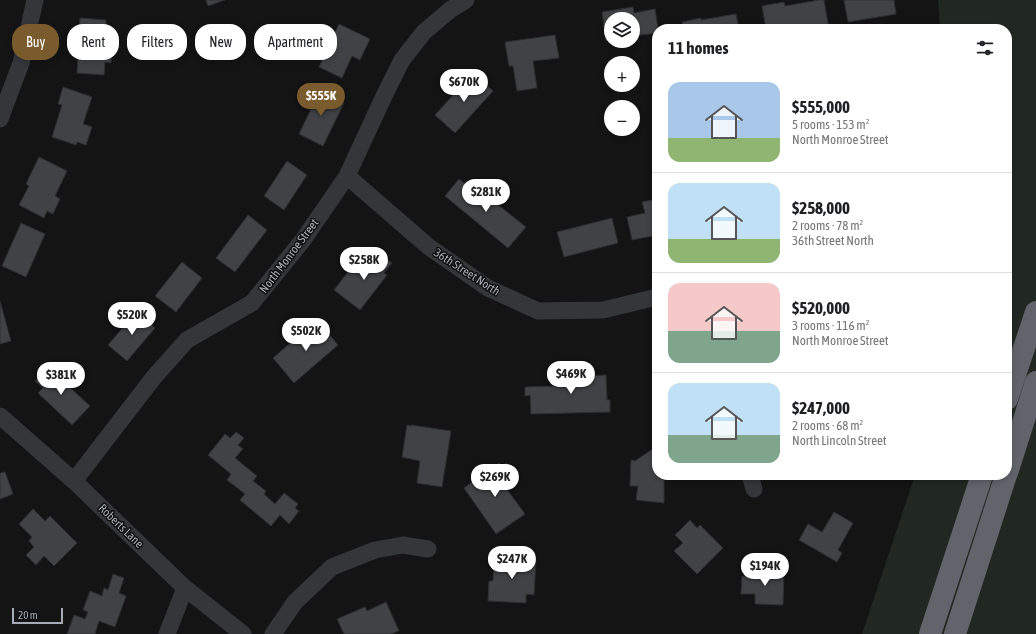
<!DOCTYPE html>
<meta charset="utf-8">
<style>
body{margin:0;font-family:"Asap Condensed",sans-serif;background:#f2f2f2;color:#202124;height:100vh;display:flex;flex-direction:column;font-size:15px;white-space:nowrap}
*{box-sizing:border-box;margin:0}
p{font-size:13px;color:#757577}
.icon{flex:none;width:22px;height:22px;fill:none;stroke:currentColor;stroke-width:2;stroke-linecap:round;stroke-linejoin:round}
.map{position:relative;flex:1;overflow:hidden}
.sheet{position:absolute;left:652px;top:24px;width:360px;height:456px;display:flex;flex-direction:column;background:#fff;border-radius:16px;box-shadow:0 2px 6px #0003}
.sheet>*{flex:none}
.banner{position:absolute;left:12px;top:24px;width:380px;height:36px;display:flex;gap:8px}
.buttons{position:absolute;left:604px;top:12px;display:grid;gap:8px}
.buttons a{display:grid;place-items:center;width:36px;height:36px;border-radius:50%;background:#fff;box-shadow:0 2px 6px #0003;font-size:20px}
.scale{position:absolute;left:12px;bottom:10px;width:51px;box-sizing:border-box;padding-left:4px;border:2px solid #a6acb5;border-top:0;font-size:11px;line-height:14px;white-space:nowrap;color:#a6acb5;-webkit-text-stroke:3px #0f0f10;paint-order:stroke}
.price{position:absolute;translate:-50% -34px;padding:0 9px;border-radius:14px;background:#fff;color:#222;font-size:13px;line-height:26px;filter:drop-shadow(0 1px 2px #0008)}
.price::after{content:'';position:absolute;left:50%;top:24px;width:12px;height:9px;margin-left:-6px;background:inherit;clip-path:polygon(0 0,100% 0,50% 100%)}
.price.active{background:#7a5b2e;color:#fff}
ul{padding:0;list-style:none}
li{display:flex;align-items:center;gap:12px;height:100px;padding:0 16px}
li+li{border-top:1px solid #e0e0e0}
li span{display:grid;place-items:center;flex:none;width:112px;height:80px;border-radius:12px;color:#555}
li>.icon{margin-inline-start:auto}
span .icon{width:48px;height:48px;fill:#fffc;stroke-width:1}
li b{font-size:17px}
h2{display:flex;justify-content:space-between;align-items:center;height:48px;padding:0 16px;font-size:17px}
.chip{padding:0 14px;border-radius:16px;background:#fff;box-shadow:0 2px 6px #0003;font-size:14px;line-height:36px}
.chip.active{background:#7a5b2e;color:#fff}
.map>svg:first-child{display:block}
</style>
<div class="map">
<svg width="1036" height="634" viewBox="0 0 1036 634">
<rect width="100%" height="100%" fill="#141415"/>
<!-- green -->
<path fill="#202821" d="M938,0h98v634h-174l53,-159h92v-446h-67z"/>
<!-- building -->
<path fill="#404245" stroke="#2e2e31" d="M206,0h19l-17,6z
M819,0h5l5,29h-63l-4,-23 22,-4 1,4z
M844,0h50l2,14 -48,8z
M633,7l1,6 21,-4 3,20h-1v4l-24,3v-17h-22v21l-5,1 -4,-29z
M736,14l3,15h-55l-2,-7 19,-4v2z
M80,18l26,2 -1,27h7l-1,16 -6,-1 -1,13 -27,-2z
M339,24l31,15 -10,21 -8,-4 -10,22 -23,-11z
M555,35l4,23 -26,3 4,27 -20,3 -4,-25h-4l-4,-24z
M473,73l20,18 -38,42 -20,-18z
M63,87l29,10 -9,27 9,3 -6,18 -9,-3 -1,3 -24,-8 10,-32 -4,-1z
M316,89l28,14 -21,43 -24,-12 12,-25 -4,-2z
M39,157l28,14 -12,25 5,3 -7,15 -6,-3 -3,7 -25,-13 10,-19 -3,-2z
M287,161l20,14 -23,35 -20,-14z
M459,179l18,15 6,-7 12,10 -3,3 34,27 -18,21 -63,-52z
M657,199v36l-25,5 -5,-23 18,-4 -3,-11z
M248,215l19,15 -32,42 -19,-14z
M612,218l6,25 -54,14 -7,-25z
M21,223l24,11 -19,43 -24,-11z
M377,252l15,11 -8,10 3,2 -27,35 -26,-20 17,-22 6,4 9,-13 4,3z
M182,262l20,16 -26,34 -21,-16z
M0,301l11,40 -11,3z
M136,312l19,16 -28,33 -19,-16z
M317,320l21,25 -44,38 -21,-25z
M48,367l42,39 -18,19 -34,-32 5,-5 -8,-7z
M590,370v6l16,-1 1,25h3v12l-79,2 -1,-19 -5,1v-9l34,-1v-10h15v-5z
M407,425l4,1v-1l40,6 -9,56 -25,-4 3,-22 -18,-4z
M236,432l8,6 -6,7 5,4 -8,9 22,18 -4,5 13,10 -2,3 11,10 9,-11 14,11 -3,4 4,3 -10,13 -9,-9 -9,11 -31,-26 5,-6 -18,-14 4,-6 -23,-19 17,-21 5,4z
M657,446v29h7v28l-28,-3 2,-14h-8l1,-26 4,1z
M499,463l2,4 5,-4 6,9 -3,2 2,4 -8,6 22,30 -29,20 -32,-46z
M5,472l8,22 -13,5v-26z
M33,509l12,12 5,-5 27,27 -23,23 -10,-10 -8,9 -10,-10 8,-8 -5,-6 3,-4 -13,-13z
M834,512l19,11 -15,27 4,3 -5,9 -38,-22 9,-16 14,8z
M690,520l7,8 3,-3 23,23 -26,26 -23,-23 9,-8 -8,-8z
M494,555l29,2v3l13,1 -2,34 -8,-1v9l-38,-2 1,-20h4z
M756,570l28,1 -1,34 -28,-1v-10h-14l1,-18 14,1z
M113,574l11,4 -5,15 7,3 -11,31 -16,-6 -4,13h-28l7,-19 11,4 3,-7 -5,-2 7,-19 12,5 2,-8 4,2z
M386,602l13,29 -8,3h-47l-7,-15 28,-12 2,4z"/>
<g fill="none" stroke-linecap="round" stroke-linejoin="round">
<!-- minor -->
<path stroke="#35363a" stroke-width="17" d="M0,119l21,-56 14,-63
M347,176l82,71 59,41 50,23 65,-1 54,-13
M0,416l74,65 111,107 58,46
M750,475l4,14
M74,481l80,-104 33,-37 65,-37 51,-63 44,-64 37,-80 18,-36 22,-28 26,-22 16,-10
M167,634l18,-46
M273,634l22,-32 37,-35 43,-17 28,-5 25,4"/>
<!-- highway -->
<path stroke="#61656b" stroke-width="22" d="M1007,399l29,-87
M1007,473l29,-91
M930,634l52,-159
M955,634l51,-159"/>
</g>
<g text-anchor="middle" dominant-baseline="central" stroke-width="3" stroke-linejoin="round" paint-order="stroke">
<!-- street labels -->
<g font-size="12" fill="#a6acb5" stroke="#0f0f10">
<text transform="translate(289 256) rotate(-53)">North Monroe Street</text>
<text transform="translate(467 272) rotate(33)">36th Street North</text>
<text transform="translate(121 526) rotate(44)">Roberts Lane</text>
</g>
</g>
</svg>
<div class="buttons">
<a><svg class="icon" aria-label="layers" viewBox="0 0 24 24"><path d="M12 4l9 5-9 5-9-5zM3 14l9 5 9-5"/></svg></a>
<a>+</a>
<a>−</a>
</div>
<div class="scale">20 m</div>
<b class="price" style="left:464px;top:103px">$670K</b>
<b class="price active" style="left:321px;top:117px">$555K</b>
<b class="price" style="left:486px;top:213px">$281K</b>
<b class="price" style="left:364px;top:281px">$258K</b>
<b class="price" style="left:132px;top:336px">$520K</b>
<b class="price" style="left:306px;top:352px">$502K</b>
<b class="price" style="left:571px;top:395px">$469K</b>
<b class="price" style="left:61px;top:396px">$381K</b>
<b class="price" style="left:495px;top:498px">$269K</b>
<b class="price" style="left:512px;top:580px">$247K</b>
<b class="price" style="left:765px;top:587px">$194K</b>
<div class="banner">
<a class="chip active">Buy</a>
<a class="chip">Rent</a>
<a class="chip">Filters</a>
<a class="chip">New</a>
<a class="chip">Apartment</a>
</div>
<section class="sheet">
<h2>11 homes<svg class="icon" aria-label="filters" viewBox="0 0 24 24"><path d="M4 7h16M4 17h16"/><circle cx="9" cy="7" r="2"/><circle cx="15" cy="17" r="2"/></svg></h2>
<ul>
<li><span style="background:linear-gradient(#a9c7e8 70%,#8fb573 0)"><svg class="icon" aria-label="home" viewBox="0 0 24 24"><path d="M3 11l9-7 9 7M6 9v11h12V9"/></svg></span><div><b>$555,000</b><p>5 rooms · 153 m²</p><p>North Monroe Street</p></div></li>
<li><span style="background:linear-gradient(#bfe0f5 70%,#8fb573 0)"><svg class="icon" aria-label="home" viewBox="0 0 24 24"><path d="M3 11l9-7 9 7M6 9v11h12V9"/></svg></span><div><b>$258,000</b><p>2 rooms · 78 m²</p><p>36th Street North</p></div></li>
<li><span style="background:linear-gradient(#f6c9c9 60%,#7fa58c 0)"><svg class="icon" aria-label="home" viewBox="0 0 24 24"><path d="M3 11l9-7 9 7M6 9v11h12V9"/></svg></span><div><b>$520,000</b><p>3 rooms · 116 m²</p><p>North Monroe Street</p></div></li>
<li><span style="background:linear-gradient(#bfe0f5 65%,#7fa58c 0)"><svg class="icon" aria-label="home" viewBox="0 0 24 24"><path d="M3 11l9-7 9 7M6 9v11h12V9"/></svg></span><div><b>$247,000</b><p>2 rooms · 68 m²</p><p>North Lincoln Street</p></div></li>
</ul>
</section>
</div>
